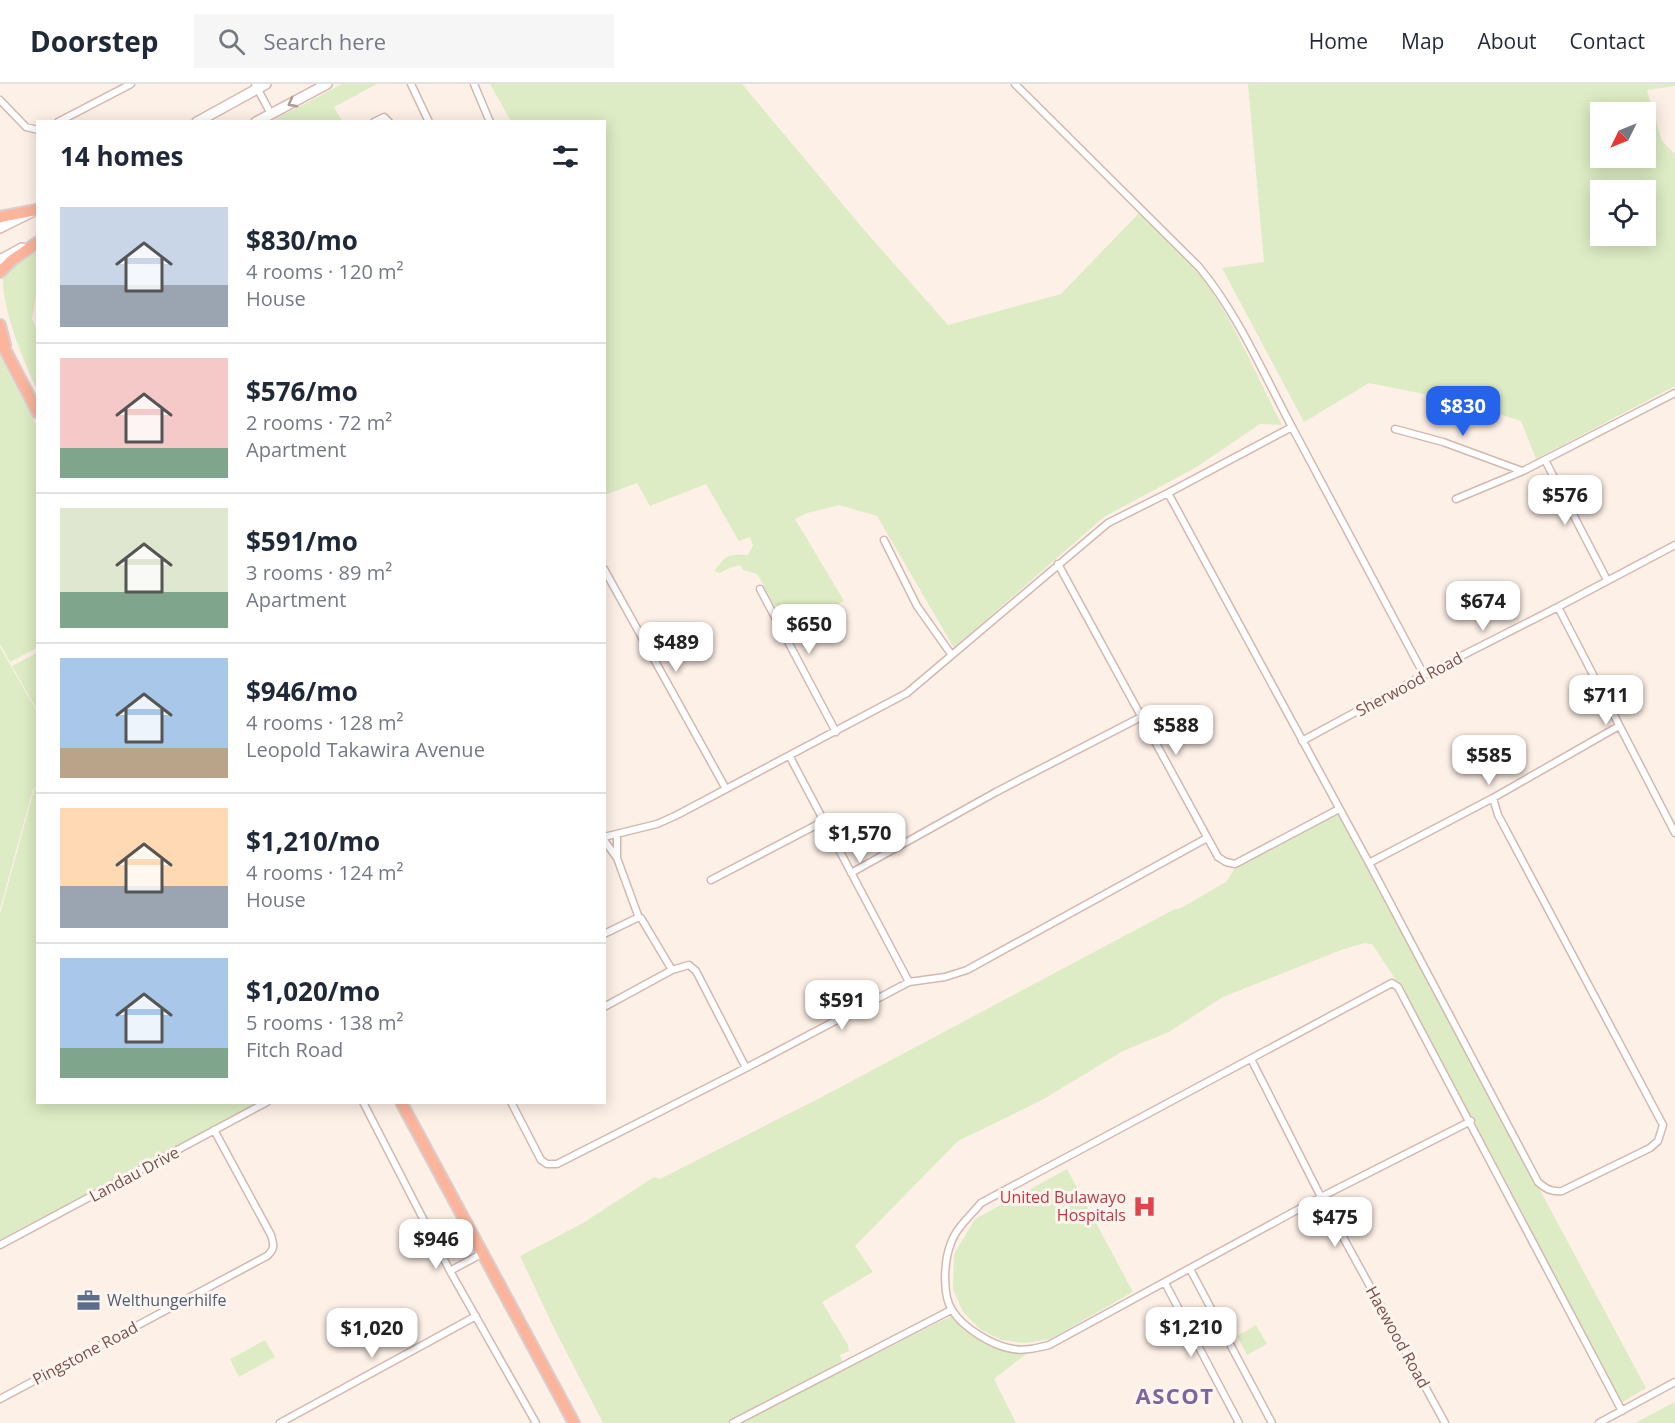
<!DOCTYPE html>
<meta charset="utf-8">
<style>
body{margin:0;font-family:"Open Sans",sans-serif;background:#f6f6f7;color:#1f2937;height:100vh;display:flex;flex-direction:column;font-size:22px;white-space:nowrap}
*{box-sizing:border-box;margin:0}
p{font-size:20px;color:#747a83}
.icon{flex:none;width:33px;height:33px;fill:none;stroke:currentColor;stroke-width:2;stroke-linecap:round;stroke-linejoin:round}
.map{position:relative;flex:1;overflow:hidden}
.drawer{position:absolute;left:36px;top:36px;width:570px;height:984px;display:flex;flex-direction:column;background:#fff;border-radius:0px;box-shadow:0 3px 15px #0003}
.drawer>*{flex:none}
.needle{width:39px;rotate:227deg}
.buttons{position:absolute;left:1590px;top:18px;display:grid;gap:12px}
.buttons a{display:grid;place-items:center;width:66px;height:66px;border-radius:0px;background:#fff;box-shadow:0 3px 15px #0003;font-size:30px}
.price{position:absolute;translate:-50% -51px;padding:0 14px;border-radius:12px;background:#fff;color:#222;font-size:20px;line-height:39px;filter:drop-shadow(0 2px 3px #0008)}
.price::after{content:'';position:absolute;left:50%;top:36px;width:18px;height:14px;margin-left:-9px;background:inherit;clip-path:polygon(0 0,100% 0,50% 100%)}
.price.current{background:#2563eb;color:#fff}
ul{padding:0;list-style:none}
li{display:flex;align-items:center;gap:18px;height:150px;padding:0 24px}
li+li{border-top:2px solid #e0e1e3}
li span{display:grid;place-items:center;flex:none;width:168px;height:120px;border-radius:0px;color:#555}
li>.icon{margin-inline-start:auto}
span .icon{width:72px;height:72px;fill:#fffc;stroke-width:1}
li b{font-size:26px}
h2{display:flex;justify-content:space-between;align-items:center;height:72px;padding:0 24px;font-size:26px}
header{display:flex;align-items:center;gap:36px;box-sizing:border-box;height:84px;padding:0 30px;background:#fff;border-bottom:2px solid #e0e1e3}
header strong{font-size:28px}
nav{display:flex;gap:33px;margin-inline-start:auto;font-size:21px}
.search{width:420px;height:54px;background:#f6f6f7;display:flex;align-items:center;gap:15px;box-sizing:border-box;padding:0 21px;border-radius:0px;color:#747a83;font-size:22px}
.map>svg:first-child{display:block}
</style>
<header>
<strong>Doorstep</strong>
<div class="search"><svg class="icon" aria-label="search" viewBox="0 0 24 24"><circle cx="10" cy="10" r="6"/><path d="M15 15l6 6"/></svg>Search here</div>
<nav><a>Home</a><a>Map</a><a>About</a><a>Contact</a></nav>
</header>
<div class="map">
<svg width="1675" height="1339" viewBox="0 0 1675 1339">
<rect width="100%" height="100%" fill="#fdf0e7"/>
<!-- green -->
<path fill="#ddecc4" fill-rule="evenodd" d="M342,0h35l-43,23 8,14h-70z
M490,0h252l123,147 83,94 113,-31 78,-81c24,25 53,49 72,77 28,42 48,91 71,135l-22,-1 -65,44 -91,49 -150,131 -77,-132 -38,-11 -32,8 -12,6 49,82 -36,19 -5,1 -5,-3 1,-6 -5,-5 -8,-2 -6,4 -9,-7 -9,-20 -5,-8 -14,-4 -3,-5 -8,2 -12,6 -6,-2c13,-16 13,-17 34,-16l5,-10 -3,-8 -11,4 -33,-57 -56,22 -13,-23 -32,12 -1,-373 -93,-1z
M1248,0h427v2l-28,4 15,51 13,13v232l-139,73 -15,-38 -62,-20 -90,-18 -65,39 -82,-154 42,-6zM1600,28h46v46h-46zM1600,106h46v46h-46z
M37,168v36l-5,31 5,11v59c-14,-28 -37,-85 -34,-116z
M0,272l37,70v222l-27,14 -10,-18z
M0,563l37,65 1,74 -5,3 -33,120z
M37,569v57l-25,-44z
M37,703l1,315 220,1 -258,138v-327l34,-124z
M1338,729l308,575 -25,15 -148,-283 -73,-134 -28,-42 -8,-1 -23,7 -118,47 -54,35 -46,19 -81,49 -84,41 -103,105 18,26 -51,30 26,43 1,6 -9,4 2,6 -45,26 -70,36h-124l-49,-95 -34,-72 63,-33 71,-46 6,2 158,-80 355,-189 8,-2 45,-26 11,-17z
M1067,1085l66,123 -83,47 -25,4 -24,-3 -21,-11 -17,-17 -10,-23 1,-35 21,-35z
M953,1231l35,28 42,8 -36,28 22,44h-276z
M1256,1241l11,19 -20,11 -10,-19z
M265,1256l10,17 -36,20 -9,-18z
M1675,1318v21h-40z"/>
<g fill="none" stroke-linecap="round" stroke-linejoin="round">
<defs>
<path id="minor" d="M255,0l16,30
M411,0l18,38
M474,0l16,38
M1015,0l184,183c39,47 64,106 93,160
M0,16l26,27 12,3
M58,38l73,-38
M374,38l10,-5 5,5
M1395,345l48,13 79,29
M1545,376l62,120
M1456,415l67,-28 152,-78
M884,456l33,66 34,48
M1058,480l160,293 8,5 9,2 104,-55
M604,485l122,220
M760,505l76,143
M1558,523l117,226
M1424,591l-132,-248 -124,66 201,370 169,319c8,7 13,10 24,9l88,-43 8,-7 5,-16 -165,-310 -5,-17
M1302,657l122,-66 134,-68 117,-62
M790,673l119,225
M617,750v23
M604,753l53,-13 20,-9 230,-122 201,-170 60,-30
M604,756l13,18 22,60
M1369,779l124,-65 126,-72
M851,789l145,-81 145,-75
M711,796l113,-59
M604,850l33,-16h4l31,52
M604,923l68,-37 17,-5 7,6 50,97
M1251,975l70,138 124,226
M363,1018l87,169 86,152
M511,1018l30,58 6,4h10l189,-96 163,-86 36,-5 22,-7 240,-132
M1471,1037l-150,76 -272,148c-12,3 -24,6 -36,4 -20,-3 -50,-21 -61,-39 -10,-15 -8,-50 -1,-67 5,-15 20,-28 30,-40l411,-220 6,4 224,424
M0,1161l267,-143
M1190,1185l82,154
M450,1187l33,-18
M1165,1199l74,140
M0,1315l267,-143c8,-7 7,-11 4,-21l-57,-105
M280,1339l196,-107
M733,1339l218,-113
M1599,1339l76,-41"/>
<path id="secondary" d="M197,38l69,-38
M256,38l71,-38
M0,144l30,-15
M0,176l22,-12"/>
<path id="trunk" d="M0,133l36,-7
M0,188l12,-12 26,-18
M0,241l5,20
M0,256l38,73
M401,1018l173,321"/>
</defs>
<!-- minor casing -->
<use href="#minor" stroke="#d3b8af" stroke-width="9"/>
<!-- secondary casing -->
<use href="#secondary" stroke="#d8b8ae" stroke-width="12"/>
<!-- trunk casing -->
<use href="#trunk" stroke="#d9cecc" stroke-width="14"/>
<!-- minor -->
<use href="#minor" stroke="#fff" stroke-width="6"/>
<!-- secondary -->
<use href="#secondary" stroke="#fff" stroke-width="9"/>
<!-- trunk -->
<use href="#trunk" stroke="#fcb49c" stroke-width="10"/>
</g>
<!-- one-way arrows -->
<defs><path id="oneway-chevron" d="M-2-3.5L2.5 0L-2 3.5" fill="none" stroke-width="1.6" stroke-linecap="round" stroke-linejoin="round" transform="scale(1.5)"/></defs>
<use stroke="#af9792" href="#oneway-chevron" transform="translate(292 19) rotate(152)"/>
<!-- icons -->
<defs>
<symbol id="hospital-bare" viewBox="-9 -9 18 18"><path d="M-5-5h3v3.5h4V-5h3V5h-3V1.5h-4V5h-3Z" fill="#e0444e" stroke="#fff5ef" stroke-width="2.5" paint-order="stroke"/></symbol>
<symbol id="office-bare" viewBox="-9 -9 18 18"><path d="M-6-3h4V-5.5h4V-3h4V5H-6ZM-1-4.5V-3h2v-1.5ZM-6 0V1H6V0Z" fill="#5c6f8a" stroke="#fff5ef" stroke-width="2.5" paint-order="stroke"/></symbol>
</defs>
<g fill-rule="evenodd">
<use href="#hospital-bare" x="1128" y="1106" width="33" height="33"/>
<use href="#office-bare" x="72" y="1200" width="33" height="33"/>
</g>
<g text-anchor="middle" dominant-baseline="central" stroke-width="6" stroke-linejoin="round" paint-order="stroke">
<!-- street labels -->
<g font-size="16" fill="#79514a" stroke="#fff5ef">
<text transform="translate(1409 600) rotate(-28)">Sherwood Road</text>
<text transform="translate(134 1090) rotate(-28)">Landau Drive</text>
<text transform="translate(1398 1253) rotate(61)">Haewood Road</text>
<text transform="translate(85 1269) rotate(-28)">Pingstone Road</text>
</g>
<!-- health labels -->
<g font-size="16" fill="#be3a42" stroke="#fff5ef" text-anchor="end">
<text x="1126" y="1113">United Bulawayo<tspan x="1126" dy="18">Hospitals</tspan></text>
</g>
<!-- service labels -->
<g font-size="16" fill="#4e5e75" stroke="#fff5ef" text-anchor="start">
<text x="107" y="1216">Welthungerhilfe</text>
</g>
<!-- district labels -->
<g font-size="22" font-weight="bold" letter-spacing="1.5" fill="#7e659c" stroke="#fff5ef">
<text x="1175" y="1311">ASCOT</text>
</g>
</g>
</svg>
<div class="buttons">
<a><svg class="needle" viewBox="-14 -14 28 28"><path d="M0-13l5 13h-10z" fill="#e53935"/><path d="M0 13l5-13h-10z" fill="#747a83"/></svg></a>
<a><svg class="icon" aria-label="locate" viewBox="0 0 24 24"><circle cx="12" cy="12" r="6"/><path d="M12 2v4M12 18v4M2 12h4M18 12h4"/></svg></a>
</div>
<b class="price current" style="left:1463px;top:353px">$830</b>
<b class="price" style="left:1565px;top:442px">$576</b>
<b class="price" style="left:1483px;top:548px">$674</b>
<b class="price" style="left:809px;top:571px">$650</b>
<b class="price" style="left:676px;top:589px">$489</b>
<b class="price" style="left:1606px;top:642px">$711</b>
<b class="price" style="left:1176px;top:672px">$588</b>
<b class="price" style="left:1489px;top:702px">$585</b>
<b class="price" style="left:860px;top:780px">$1,570</b>
<b class="price" style="left:842px;top:947px">$591</b>
<b class="price" style="left:1335px;top:1164px">$475</b>
<b class="price" style="left:436px;top:1186px">$946</b>
<b class="price" style="left:1191px;top:1274px">$1,210</b>
<b class="price" style="left:372px;top:1275px">$1,020</b>
<section class="drawer">
<h2>14 homes<svg class="icon" aria-label="filters" viewBox="0 0 24 24"><path d="M4 7h16M4 17h16"/><circle cx="9" cy="7" r="2"/><circle cx="15" cy="17" r="2"/></svg></h2>
<ul>
<li><span style="background:linear-gradient(#c9d6e8 65%,#9aa5b1 0)"><svg class="icon" aria-label="home" viewBox="0 0 24 24"><path d="M3 11l9-7 9 7M6 9v11h12V9"/></svg></span><div><b>$830/mo</b><p>4 rooms · 120 m²</p><p>House</p></div></li>
<li><span style="background:linear-gradient(#f6c9c9 75%,#7fa58c 0)"><svg class="icon" aria-label="home" viewBox="0 0 24 24"><path d="M3 11l9-7 9 7M6 9v11h12V9"/></svg></span><div><b>$576/mo</b><p>2 rooms · 72 m²</p><p>Apartment</p></div></li>
<li><span style="background:linear-gradient(#dfe7d0 70%,#7fa58c 0)"><svg class="icon" aria-label="home" viewBox="0 0 24 24"><path d="M3 11l9-7 9 7M6 9v11h12V9"/></svg></span><div><b>$591/mo</b><p>3 rooms · 89 m²</p><p>Apartment</p></div></li>
<li><span style="background:linear-gradient(#a9c7e8 75%,#b9a48a 0)"><svg class="icon" aria-label="home" viewBox="0 0 24 24"><path d="M3 11l9-7 9 7M6 9v11h12V9"/></svg></span><div><b>$946/mo</b><p>4 rooms · 128 m²</p><p>Leopold Takawira Avenue</p></div></li>
<li><span style="background:linear-gradient(#ffd9b3 65%,#9aa5b1 0)"><svg class="icon" aria-label="home" viewBox="0 0 24 24"><path d="M3 11l9-7 9 7M6 9v11h12V9"/></svg></span><div><b>$1,210/mo</b><p>4 rooms · 124 m²</p><p>House</p></div></li>
<li><span style="background:linear-gradient(#a9c7e8 75%,#7fa58c 0)"><svg class="icon" aria-label="home" viewBox="0 0 24 24"><path d="M3 11l9-7 9 7M6 9v11h12V9"/></svg></span><div><b>$1,020/mo</b><p>5 rooms · 138 m²</p><p>Fitch Road</p></div></li>
</ul>
</section>
</div>
